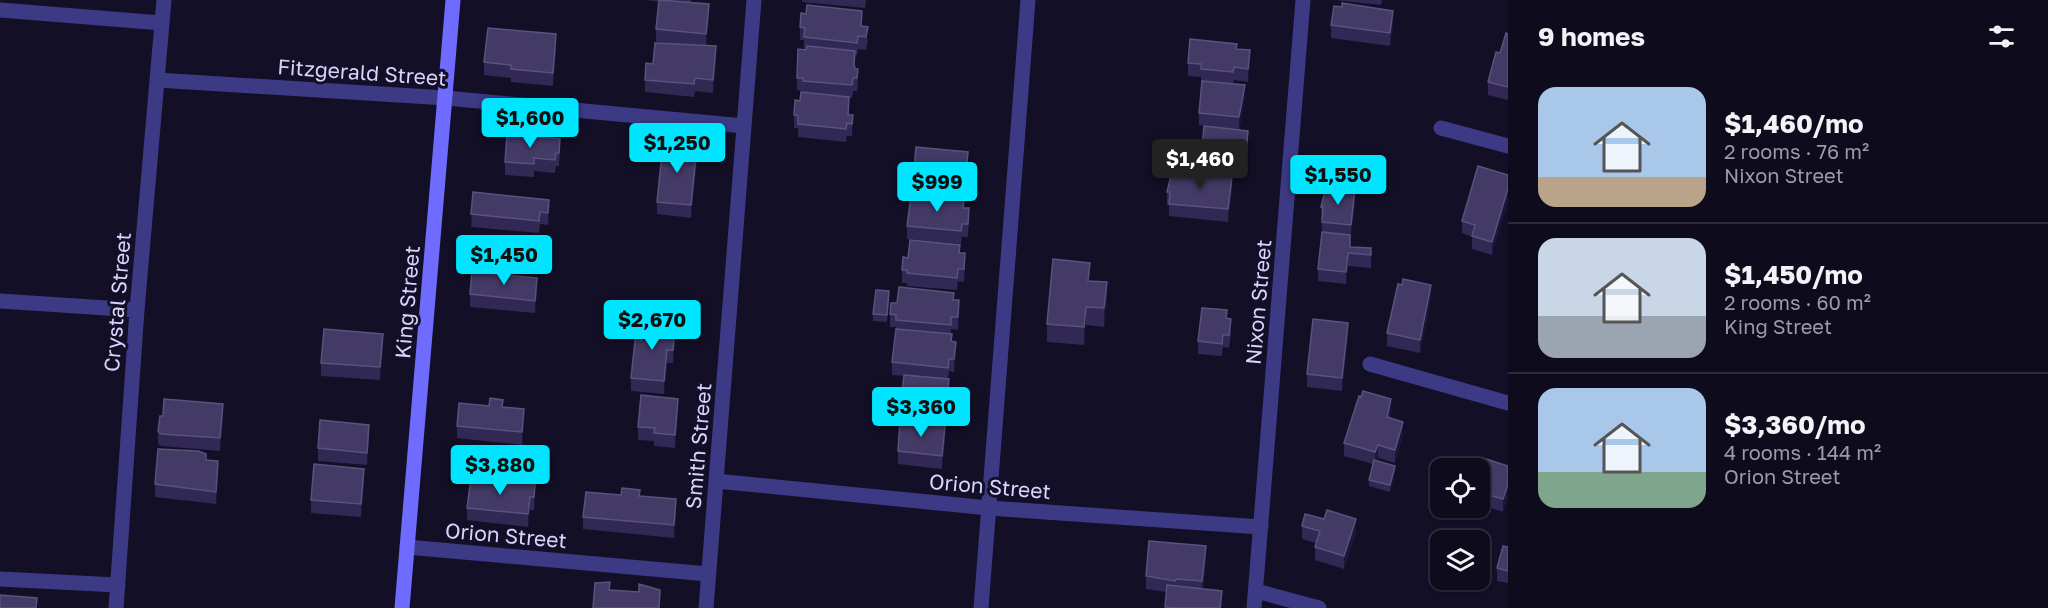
<!DOCTYPE html>
<meta charset="utf-8">
<style>
body{margin:0;font-family:"Golos Text",sans-serif;background:#1c1929;color:#f1f3f6;height:100vh;display:flex;flex-direction:column;font-size:22px;white-space:nowrap}
*{box-sizing:border-box;margin:0}
p{font-size:20px;color:#9b9ba3}
.icon{flex:none;width:33px;height:33px;fill:none;stroke:currentColor;stroke-width:2;stroke-linecap:round;stroke-linejoin:round}
.map{position:relative;flex:1;overflow:hidden}
.details{display:flex;flex-direction:column;background:#0e0b1c;width:540px}
.details>*{flex:none}
.fabs{position:absolute;left:1430px;top:458px;display:grid;gap:12px}
.fabs a{display:grid;place-items:center;width:60px;height:60px;border-radius:12px;background:#0e0b1c;box-shadow:0 2px 4px #0004,0 0 0 2px #2e2b3b;font-size:30px}
.price{position:absolute;translate:-50% -51px;padding:0 14px;border-radius:6px;background:#00e5ff;color:#111;font-size:20px;line-height:39px;filter:drop-shadow(0 2px 3px #0008)}
.price::after{content:'';position:absolute;left:50%;top:36px;width:18px;height:14px;margin-left:-9px;background:inherit;clip-path:polygon(0 0,100% 0,50% 100%)}
.price.selected{background:#222;color:#fff}
ul{padding:0;list-style:none}
li{display:flex;align-items:center;gap:18px;height:150px;padding:0 30px}
li+li{border-top:2px solid #2e2b3b}
li span{display:grid;place-items:center;flex:none;width:168px;height:120px;border-radius:18px;color:#555}
li>.icon{margin-inline-start:auto}
span .icon{width:72px;height:72px;fill:#fffc;stroke-width:1}
li b{font-size:26px}
h2{display:flex;justify-content:space-between;align-items:center;height:72px;padding:0 30px;font-size:26px}
main{display:flex;flex:1;min-height:0}
.map>svg:first-child{display:block}
</style>
<main>
<div class="map">
<svg width="1508" height="608" viewBox="0 0 1508 608">
<rect width="100%" height="100%" fill="#130f26"/>
<g fill="none" stroke-linecap="round" stroke-linejoin="round">
<!-- street -->
<path stroke="#3d3a85" stroke-width="15" d="M0,10l162,13
M157,80l289,18 298,28
M1441,128l67,18
M0,301l137,9
M1370,364l138,39
M716,481l273,27 272,19
M407,547l301,27
M0,579l118,6
M1256,591l63,17
M116,608l21,-298 27,-310
M706,608l48,-608
M981,608l47,-608
M1254,608l49,-608"/>
<!-- secondary -->
<path stroke="#6f6bff" stroke-width="15" d="M402,608l51,-608"/>
</g>
<!-- wall -->
<path fill="#312854" d="M646,0h45v3l18,14 -3,29 10,13 -3,34 -18,-2 -1,6 -49,-5v-12l8,-16 24,-20 -21,-2v-13l3,-27z
M802,0h64l-1,8 -63,-6z
M1335,0h47l-1,5z
M1393,24l-3,22 -59,-8v-13z
M862,26l6,14 -2,10 -8,-1 -1,6h-2v12l3,15 -1,9h-4l-1,7h-3v17h4l-1,21h-5l-1,6 -48,-5v-9h-4v-13l9,-22v-2l-6,-1v-12l7,-28v-10h-4v-13z
M1508,34v66l-20,-5v-13z
M556,47l-3,39 -42,-4v-4l-27,-3v-13z
M1237,49l13,14 -2,19 -14,-2 -1,3 12,14 -6,33 -40,-5v-12l3,-31h-1v-5l-13,-1v-13z
M1248,143l-3,32 -44,-4v-13z
M560,151l-1,15h-3l-1,7 -21,-2v6l-29,-2v-13z
M697,158l-6,60 -34,-4v-12z
M968,165l-3,32 -52,-5v-13z
M1508,175l-16,80 -20,-6v-12l-10,-4v-12z
M1232,190l-4,32 -59,-6v-11h-2v-13z
M473,192l76,21 -1,12 -8,-1 -1,9 -68,-6z
M1338,196l17,6 -5,36v9l21,1v20l-23,-2 -2,18 -28,-3v-12l4,-37 -1,-25z
M969,220l-1,17h-6l-1,7 -54,-5v-13z
M960,253l5,13 -1,16 -6,-1 -1,9 -50,-4v-3h-5v-13l6,-12z
M1090,281l17,19 -3,27 -18,-2 -2,20 -37,-3v-18z
M537,291l-2,22 -65,-6v-13z
M889,298l-2,24 -14,-1v-7z
M1431,298l-11,55 -33,-7v-13z
M954,300l5,13 -1,17 -7,-1v5l1,7 4,13 -2,18 -5,-1 -1,8 1,10 5,13 -2,13h-6v7l-45,-4v-13l3,-29 -12,-1v-13l4,-35h-6v-13l7,-11z
M1227,318l4,14 -2,16 -6,-1 -1,9 -24,-2v-13z
M1348,335l-6,56 -35,-4v-13z
M675,339l-2,24h-6l-3,31 -33,-3v-13z
M383,347l-3,33 -59,-4v-13z
M1361,397l30,15 -1,6 13,17 -8,28 -17,-5 -2,3 19,12 -5,19 -21,-6v-6l4,-16 -29,-8v-13z
M503,407l21,15 -2,23 -65,-7v-12z
M678,412l-3,36 -21,-2v-5l-16,-1v-13z
M223,417l-3,34 -59,-5 -3,-2v-13z
M369,437l-2,28 -49,-4v-13z
M945,438l-3,31 -44,-5v-13z
M206,460l12,14 -2,30 -61,-7v-13z
M1508,466l-5,46 -24,-8v-34z
M471,478l64,19 -1,13h-4l-2,17 -61,-7v-12z
M364,482l-3,35 -50,-4v-13z
M621,495l19,1 36,16 -2,26 -91,-9v-12z
M1302,526l54,6 -12,37 -29,-9v-13l1,-4 -14,-4z
M1508,547v36l-11,-2v-13z
M1206,559l-3,30 19,15 -1,4h-56l1,-16 -20,-3v-13z"/>
<!-- shaded-wall -->
<path fill="#1d163a" d="M709,4v13l-3,30v-13z
M1393,11v13l-3,22v-13z
M556,34v13l-3,39v-13z
M716,46v13l-3,34v-13z
M1250,50v13l-2,19v-13z
M1245,85v12l-6,33v-13z
M1248,131v12l-3,32v-12z
M697,146v12l-6,60v-13z
M968,152v13l-3,32v-13z
M1232,177v13l-4,32v-13z
M1508,188v13l-16,54v-13z
M1355,189v13l-4,36v-13z
M549,200v13l-1,12v-12z
M969,208v12l-1,17v-13z
M1348,253v13l-2,18v-12z
M537,278v13l-2,22v-12z
M1107,282v18l-3,27v-19z
M1431,285v13l-11,55v-13z
M959,300v13l-1,17v-13z
M1086,307v18l-2,20v-18z
M1348,323v12l-6,56v-13z
M675,326v13l-2,24v-13z
M383,334v13l-3,33v-13z
M956,342v12l-2,18v-13z
M667,350v13l-3,31v-13z
M954,390v12l-2,13v-12z
M678,399v13l-3,36v-13z
M1391,399v13l-4,18v-13z
M223,404v13l-3,34v-13z
M524,409v13l-2,23v-13z
M1403,422v13l-8,28v-13z
M369,425v12l-2,28v-12z
M945,426v12l-3,31v-13z
M1378,445v13l-3,7v-13z
M218,461v13l-2,30v-12z
M1395,466v7l-5,19v-7z
M364,469v13l-3,35v-13z
M535,484v13l-1,13v-13z
M1508,484v13l-5,15v-13z
M530,497v13l-2,17v-13z
M676,499v13l-2,26v-13z
M1356,519v13l-12,37v-13z
M1206,546v13l-4,35v-13z"/>
<!-- building -->
<path fill="#433a66" stroke="#5a527e" stroke-width="1.5" d="M659,0l50,4 -3,30 -50,-5z
M1342,3l51,8 -3,22 -59,-8 3,-19 8,1z
M807,5l55,6 -1,15 7,1 -2,10 -8,-1 -1,7 -53,-6 1,-9 -5,-1 1,-14 5,1z
M488,28l68,6 -3,39 -42,-4v-4l-27,-3z
M1506,33l2,1v53l-20,-5 8,-30 4,1z
M1190,39l47,5 -1,5 14,1 -2,19 -14,-2 -1,5 -32,-3v-5l-13,-1z
M655,43l61,3 -3,34 -18,-2 -1,6 -49,-4 1,-17 7,1z
M807,46l48,5 -1,13 1,5h3l-1,9h-4l-1,7 -49,-4v-3h-6l1,-29 8,1z
M1202,81l43,4 -6,32 -40,-4z
M801,92l48,5 -1,18h5l-1,9 -5,-1 -1,6 -48,-5v-8l-4,-1 1,-15 5,1z
M1204,126l44,5 -3,32 -44,-5z
M507,134l53,5 -1,14h-3l-1,7 -21,-2v6l-29,-2z
M663,143l34,3 -6,59 -34,-3z
M916,147l52,5 -3,32 -52,-5z
M1478,166l30,9v13l-16,54 -20,-6 3,-11 -13,-4z
M1172,171l60,6 -4,32 -59,-5 1,-12h-3z
M1326,186l12,1 -1,9h3l1,-8 14,1 -4,36 -29,-3 1,-15h-2z
M473,192l76,8 -1,13 -8,-1 -1,9 -68,-7z
M911,195l53,6 -1,7h6l-1,16h-6l-1,7 -54,-5z
M1322,232l28,3v12l21,1v7l-23,-2 -2,19 -28,-3z
M910,240l50,5 -1,8h6l-1,16h-6l-1,9 -50,-5v-3h-5l1,-13 5,1z
M1053,259l37,4 -2,18 19,1 -3,26 -18,-1 -2,20 -37,-3z
M472,272l65,6 -2,23 -65,-7z
M1403,279l28,6 -11,55 -33,-7 11,-49 4,1z
M899,287l55,6 -1,7h6l-1,17h-7v8l-55,-5v-5l-6,-1 1,-11h6z
M876,290l13,1 -2,24 -14,-1z
M1202,308l25,2 -1,8 5,1 -2,16h-6l-1,9 -24,-3z
M1313,319l35,4 -6,55 -35,-4z
M637,322l38,4 -2,24h-6l-3,31 -33,-3z
M324,329l59,5 -3,33 -59,-4z
M896,329l56,5 -1,7 5,1 -2,17h-5l-1,9 -56,-6z
M904,375l45,4 -1,10 6,1 -2,13 -6,-1v8l-45,-5z
M1363,391l28,8 -4,18 16,5 -8,28 -17,-5 -3,7 -31,-9 15,-47 2,1z
M641,395l37,4 -3,36 -21,-2 1,-5 -17,-1z
M490,398l13,2 -1,7 22,2 -2,23 -65,-6 2,-23 30,3z
M164,399l59,5 -3,34 -59,-4 -3,-3 2,-15h3z
M320,420l49,5 -2,28 -49,-5z
M900,421l45,5 -3,30 -44,-5z
M158,449l40,2 8,3v6l12,1 -2,31 -61,-8z
M1483,458l25,8v18l-5,15 -24,-7v-22z
M1374,460l21,6 -5,19 -21,-5z
M314,464l50,5 -3,35 -50,-4z
M471,478l64,6 -1,13h-4l-2,17 -61,-6z
M622,488l18,2 -1,6 37,3 -2,26 -91,-8 3,-25 35,3z
M1327,510l29,9 -12,37 -29,-9 5,-16 -18,-5 3,-12 19,5z
M1149,541l57,5 -4,35 -26,-2 -1,2 -29,-5z
M1503,546l5,1v24l-11,-3z
M610,582l-1,8 30,2v-8l21,6 -1,18h-66l2,-25z
M1167,585l55,6 -2,17h-42l-13,-1z
M0,595l37,3 -1,10h-36z"/>
<g text-anchor="middle" dominant-baseline="central" stroke-width="6" stroke-linejoin="round" paint-order="stroke">
<!-- street labels -->
<g font-size="21" fill="#d9d4ff" stroke="#130f26">
<text transform="translate(362 72) rotate(4)">Fitzgerald Street</text>
<text transform="translate(117 302) rotate(-85)">Crystal Street</text>
<text transform="translate(407 302) rotate(-85)">King Street</text>
<text transform="translate(1258 302) rotate(-85)">Nixon Street</text>
<text transform="translate(698 446) rotate(-85)">Smith Street</text>
<text transform="translate(990 486) rotate(5)">Orion Street</text>
<text transform="translate(506 535) rotate(5)">Orion Street</text>
</g>
</g>
</svg>
<div class="fabs">
<a><svg class="icon" aria-label="locate" viewBox="0 0 24 24"><circle cx="12" cy="12" r="6"/><path d="M12 2v4M12 18v4M2 12h4M18 12h4"/></svg></a>
<a><svg class="icon" aria-label="layers" viewBox="0 0 24 24"><path d="M12 4l9 5-9 5-9-5zM3 14l9 5 9-5"/></svg></a>
</div>
<b class="price" style="left:530px;top:149px">$1,600</b>
<b class="price" style="left:677px;top:174px">$1,250</b>
<b class="price selected" style="left:1200px;top:190px">$1,460</b>
<b class="price" style="left:1338px;top:206px">$1,550</b>
<b class="price" style="left:937px;top:213px">$999</b>
<b class="price" style="left:504px;top:286px">$1,450</b>
<b class="price" style="left:652px;top:351px">$2,670</b>
<b class="price" style="left:921px;top:438px">$3,360</b>
<b class="price" style="left:500px;top:496px">$3,880</b>
</div>
<section class="details">
<h2>9 homes<svg class="icon" aria-label="filters" viewBox="0 0 24 24"><path d="M4 7h16M4 17h16"/><circle cx="9" cy="7" r="2"/><circle cx="15" cy="17" r="2"/></svg></h2>
<ul>
<li><span style="background:linear-gradient(#a9c7e8 75%,#b9a48a 0)"><svg class="icon" aria-label="home" viewBox="0 0 24 24"><path d="M3 11l9-7 9 7M6 9v11h12V9"/></svg></span><div><b>$1,460/mo</b><p>2 rooms · 76 m²</p><p>Nixon Street</p></div></li>
<li><span style="background:linear-gradient(#c9d6e8 65%,#9aa5b1 0)"><svg class="icon" aria-label="home" viewBox="0 0 24 24"><path d="M3 11l9-7 9 7M6 9v11h12V9"/></svg></span><div><b>$1,450/mo</b><p>2 rooms · 60 m²</p><p>King Street</p></div></li>
<li><span style="background:linear-gradient(#a9c7e8 70%,#7fa58c 0)"><svg class="icon" aria-label="home" viewBox="0 0 24 24"><path d="M3 11l9-7 9 7M6 9v11h12V9"/></svg></span><div><b>$3,360/mo</b><p>4 rooms · 144 m²</p><p>Orion Street</p></div></li>
</ul>
</section>
</main>
